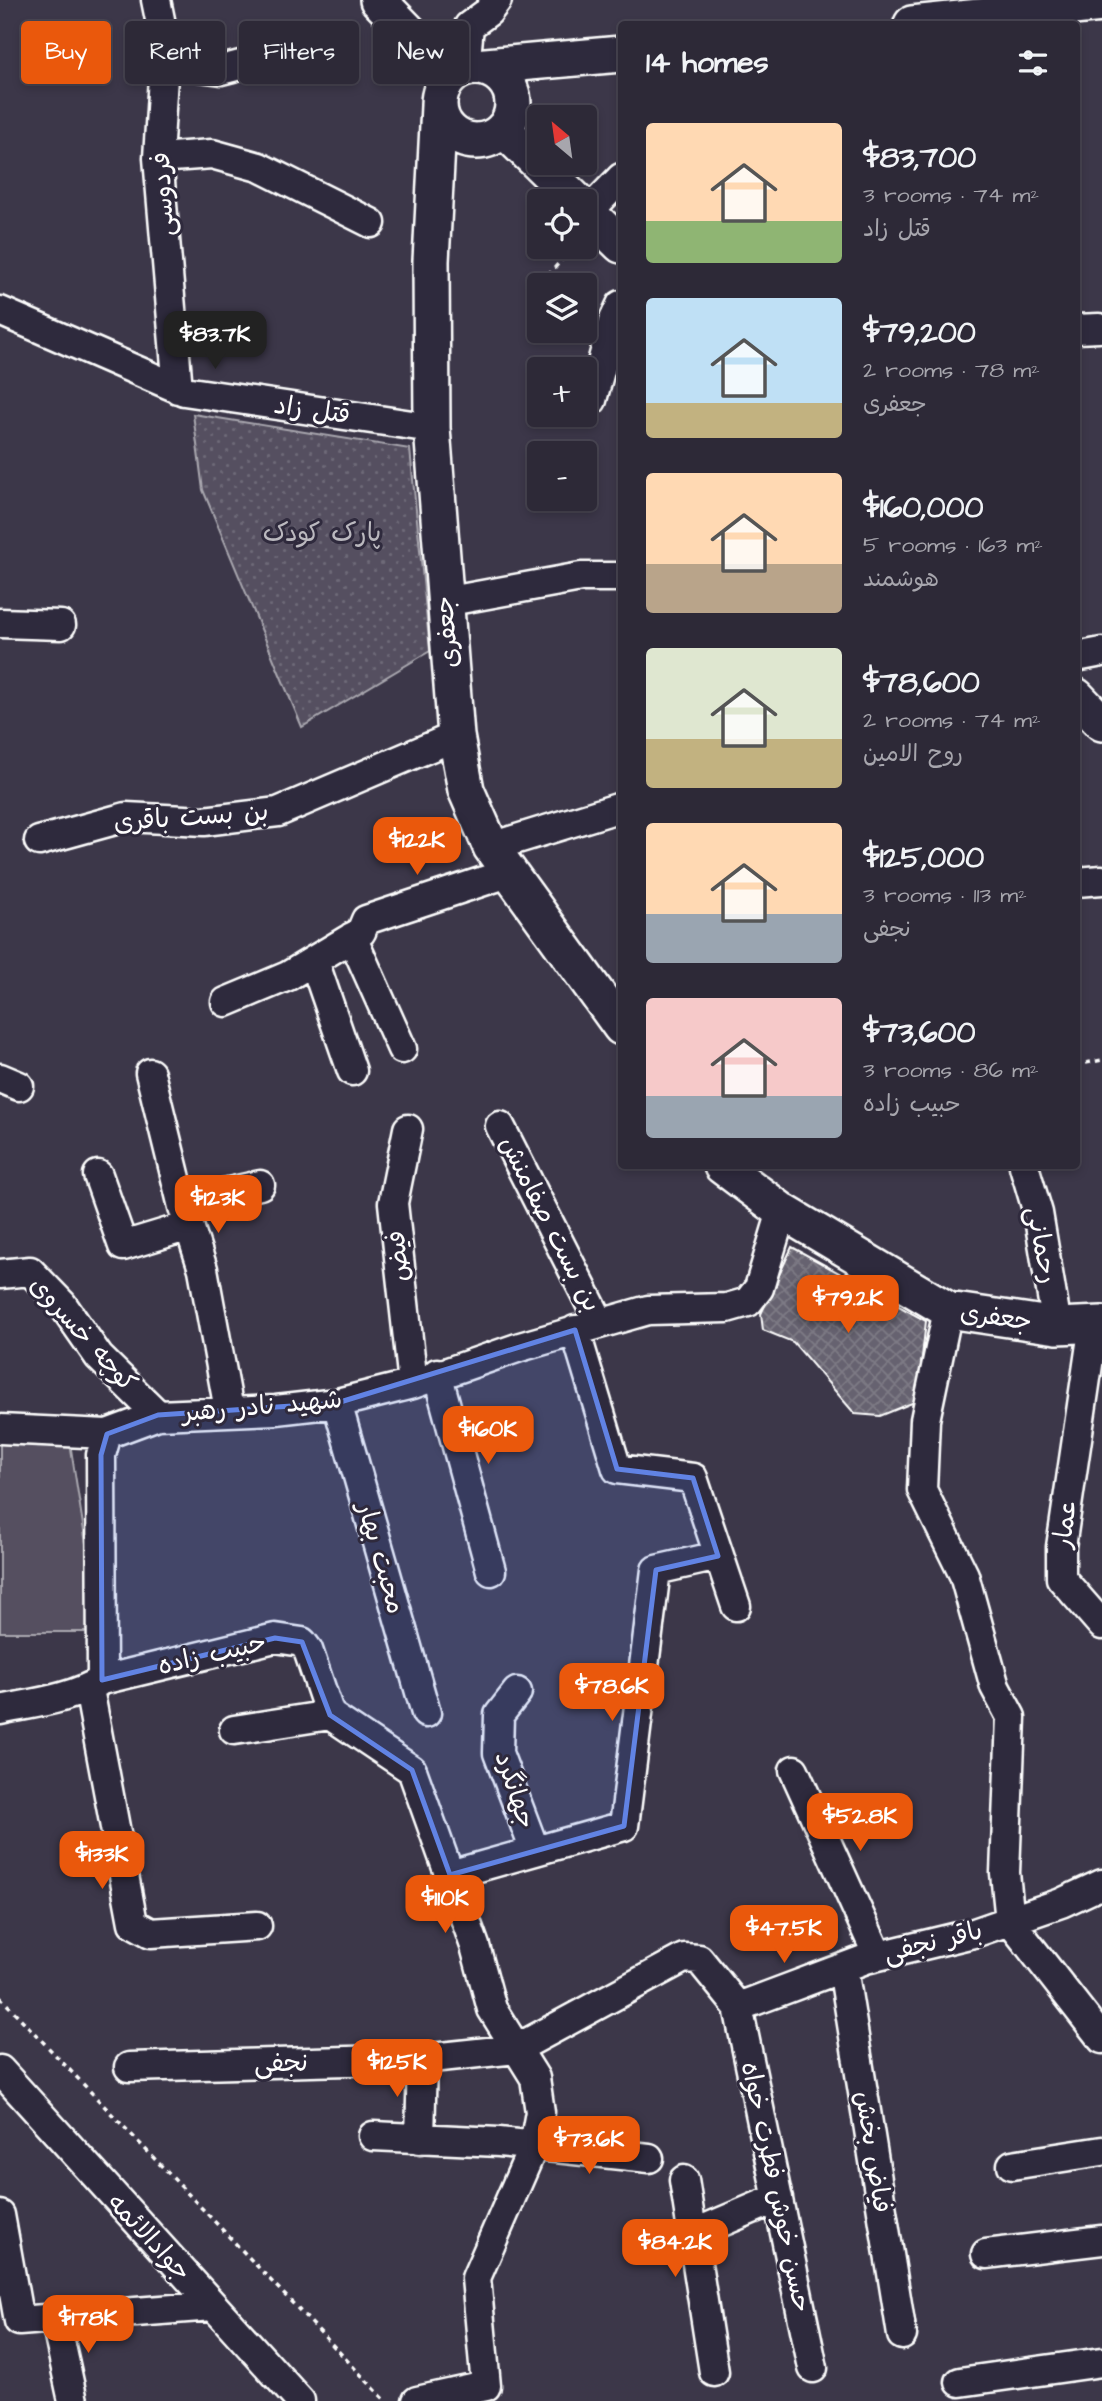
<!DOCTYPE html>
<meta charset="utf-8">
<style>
body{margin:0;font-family:"Architects Daughter","Playpen Sans Arabic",sans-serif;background:#393542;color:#f1f3f6;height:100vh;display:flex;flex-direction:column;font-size:26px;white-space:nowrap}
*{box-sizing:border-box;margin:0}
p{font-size:23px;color:#a7a6ad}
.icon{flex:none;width:38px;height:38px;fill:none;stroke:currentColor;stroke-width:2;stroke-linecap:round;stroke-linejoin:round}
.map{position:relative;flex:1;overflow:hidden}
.details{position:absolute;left:618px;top:21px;width:462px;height:1148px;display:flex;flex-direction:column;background:#2d2937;border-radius:7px;box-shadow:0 4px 10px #0003,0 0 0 2px #484552}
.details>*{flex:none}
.top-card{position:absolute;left:21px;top:21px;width:492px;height:63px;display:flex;gap:14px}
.needle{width:46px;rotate:331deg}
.fabs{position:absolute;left:527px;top:105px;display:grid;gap:14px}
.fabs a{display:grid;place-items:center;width:70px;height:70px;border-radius:7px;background:#2d2937;box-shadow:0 4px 10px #0003,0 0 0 2px #484552;font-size:35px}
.price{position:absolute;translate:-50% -60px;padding:0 16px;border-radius:14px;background:#ea580c;color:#fff;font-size:23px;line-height:46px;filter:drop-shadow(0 2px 4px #0008)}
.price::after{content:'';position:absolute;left:50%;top:42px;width:21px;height:16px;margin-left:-10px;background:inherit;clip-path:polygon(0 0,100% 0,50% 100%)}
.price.selected{background:#222;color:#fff}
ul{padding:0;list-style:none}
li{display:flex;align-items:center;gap:21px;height:175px;padding:0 28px}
li span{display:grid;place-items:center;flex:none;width:196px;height:140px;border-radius:7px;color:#555}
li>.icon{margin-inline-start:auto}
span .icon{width:84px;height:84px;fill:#fffc;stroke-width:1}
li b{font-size:30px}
h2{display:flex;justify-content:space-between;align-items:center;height:84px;padding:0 28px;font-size:30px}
.chip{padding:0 24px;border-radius:7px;background:#2d2937;box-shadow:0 4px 10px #0003,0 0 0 2px #484552;font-size:24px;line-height:63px}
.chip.selected{background:#ea580c;color:#fff}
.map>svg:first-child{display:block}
</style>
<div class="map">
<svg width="1102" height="2401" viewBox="0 0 1102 2401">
<defs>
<pattern id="park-dots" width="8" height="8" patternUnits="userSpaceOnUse" patternTransform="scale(1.75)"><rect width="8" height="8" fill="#555060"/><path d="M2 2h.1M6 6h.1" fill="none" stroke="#6e6a78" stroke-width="1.8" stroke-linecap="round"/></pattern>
<pattern id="building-cross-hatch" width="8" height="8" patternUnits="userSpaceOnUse" patternTransform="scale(1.75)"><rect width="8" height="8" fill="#666270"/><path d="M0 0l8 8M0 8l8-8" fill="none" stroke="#7d7a85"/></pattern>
</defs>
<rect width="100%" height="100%" fill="#3c3749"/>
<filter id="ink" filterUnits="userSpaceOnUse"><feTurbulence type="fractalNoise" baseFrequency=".0143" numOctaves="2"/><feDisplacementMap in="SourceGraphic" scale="14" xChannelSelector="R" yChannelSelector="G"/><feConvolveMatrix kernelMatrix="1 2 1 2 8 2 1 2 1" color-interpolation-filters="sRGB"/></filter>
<g filter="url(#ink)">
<!-- grass -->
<path fill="#555060" stroke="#aaa8b0" stroke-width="2" d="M0,1443h70l30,189h-100z"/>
<!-- park -->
<path fill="url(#park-dots)" stroke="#aaa8b0" stroke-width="2" d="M193,414l217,35 20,202 -128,76 -99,-237z"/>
<!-- building -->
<path fill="url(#building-cross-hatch)" stroke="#fff" stroke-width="2" d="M792,1247l134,74 -9,80 -37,15 -25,-2 -62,-72 -30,-12 -2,-16z"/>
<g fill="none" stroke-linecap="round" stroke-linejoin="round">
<defs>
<path id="minor" d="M156,0l9,44 -7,114 20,231
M164,62l57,8 31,-8
M465,69l4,-43 19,-14 9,-12
M158,158l54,-4 47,13 112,56
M588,212l33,-34
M0,311l184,80 248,37
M1076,329l23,-1
M592,400l21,-78 8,-17
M444,602l137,-25h40
M0,623l61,2
M1076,657l26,-5
M39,841l87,-24 78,4 74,-9 178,-76
M491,847l130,-40
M1076,882l26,-2
M352,937l50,112
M314,961l38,110
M226,1002l62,-26 73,-44 5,-12 142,-47
M150,1073l33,134 20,62 26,141
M0,1078l19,8
M500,1126l100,197
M408,1129l-15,74 20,181
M1024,1166l14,47 19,113
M98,1175l25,71 66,-20 -7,-24 78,-17
M0,1274l30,-3 32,33 37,53 59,58
M948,1310l-23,110 -3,70 42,85 31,112 16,30 -6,156 5,48 92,118
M1094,1324l-33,223v31l41,47
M575,1330l42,139 76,9 43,128
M437,1373l54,198
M337,1403l89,310
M0,1429l107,5
M102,1680l173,-42 27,4 6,8 22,65 82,55 63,176 17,63 43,69 5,34 -6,33 -58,133 10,108 -69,15
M89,1689l44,234 18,10 106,-7
M517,1692l-18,23 -1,38 37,98
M0,1710c34,-7 72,-11 102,-30l-1,-225 6,-21 51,-19 118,-5 61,-7 76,-19 107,-37 128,-37 79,-2 21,-6 11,-14 23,-77
M234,1730l96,-15
M794,1770l84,186
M450,1875l174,-49 32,-256 62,-14
M843,1968l59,367
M738,2007l75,361
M129,2067l293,-8 94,-10 168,-91 15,1 39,48 128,-48 108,-26 87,-30 41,-19
M0,2070l300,331
M373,2136l126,6 150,16
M420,2139l2,-80
M1012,2165l90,-14
M684,2180l30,192
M0,2215l19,106 194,-15
M693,2234l85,-36
M986,2254l116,-14
M55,2318l18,83
M960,2382l142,-20"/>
<path id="major" d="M378,0l74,76
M912,24l190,-20
M475,67l146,-13
M439 104a37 37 0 1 1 74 0a37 37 0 1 1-74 0Z
M439,106l-8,155 1,167 24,308 10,54 25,57 130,180
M503,129l74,72
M584,209l37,36
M1076,696l26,27
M722,1166l60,45 166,99 109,16 45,-2"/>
</defs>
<!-- minor casing -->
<use href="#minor" stroke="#fff" stroke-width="33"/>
<!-- major casing -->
<use href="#major" stroke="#fff" stroke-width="40"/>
<!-- path -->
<path stroke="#fff" stroke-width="3.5" stroke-dasharray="5 5" stroke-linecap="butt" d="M528,298l45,-51
M1086,1063l16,-3
M0,1997l386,404"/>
<!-- minor -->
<use href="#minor" stroke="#2f2a3d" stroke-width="28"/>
<!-- major -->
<use href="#major" stroke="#2f2a3d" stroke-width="35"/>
</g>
</g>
<!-- marked area -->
<path fill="#6183e4" fill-opacity="0.2" stroke="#6183e4" stroke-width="5" stroke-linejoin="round" d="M575,1330l42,139 76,9 25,78 -62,14 -32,256 -174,49 -38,-105 -82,-55 -28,-73 -27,-4 -173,42 -1,-225 6,-21 51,-19 179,-12z"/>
<g text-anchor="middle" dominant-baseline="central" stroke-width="6" stroke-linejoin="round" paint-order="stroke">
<!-- street labels -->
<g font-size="26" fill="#fff" stroke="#2f2a3d">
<text transform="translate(163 194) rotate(-93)">فردوسی</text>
<text transform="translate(312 410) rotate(8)">قتل زاد</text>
<text transform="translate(447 632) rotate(-95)">جعفری</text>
<text transform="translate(191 817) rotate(-4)">بن بست باقری</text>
<text transform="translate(550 1224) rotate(63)">بن بست صفامنش</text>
<text transform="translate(1042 1245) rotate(79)">رحمانی</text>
<text transform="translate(398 1256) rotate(-95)">فیض</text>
<text transform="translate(996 1317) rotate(8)">جعفری</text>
<text transform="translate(83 1334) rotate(48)">کوچه خسروی</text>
<text transform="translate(262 1406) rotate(-5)">شهید نادر رهبر</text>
<text transform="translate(1065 1524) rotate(-83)">عمار</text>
<text transform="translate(381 1558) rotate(74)">محبت بهار</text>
<text transform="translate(212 1654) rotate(-13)">حبیب زاده</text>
<text transform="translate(515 1790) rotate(72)">جهانگرد</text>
<text transform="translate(933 1942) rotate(-14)">باقر نجفی</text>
<text transform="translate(281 2063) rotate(-1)">نجفی</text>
<text transform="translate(873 2152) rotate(81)">فیاض بخش</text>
<text transform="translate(776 2187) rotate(78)">حسن خوش فطرت خواه</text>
<text transform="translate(149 2237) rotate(47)">جوادالائمه</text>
</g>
<!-- park labels -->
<g font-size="26" fill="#bbb9bf" stroke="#2f2a3d">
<text x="322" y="533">پارک کودک</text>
</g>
</g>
</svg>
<div class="fabs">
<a><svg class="needle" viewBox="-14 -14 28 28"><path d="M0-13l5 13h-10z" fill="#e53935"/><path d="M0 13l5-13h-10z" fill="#a7a6ad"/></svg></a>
<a><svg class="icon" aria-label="locate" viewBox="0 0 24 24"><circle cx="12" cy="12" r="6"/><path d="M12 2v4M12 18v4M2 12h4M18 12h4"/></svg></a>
<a><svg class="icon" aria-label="layers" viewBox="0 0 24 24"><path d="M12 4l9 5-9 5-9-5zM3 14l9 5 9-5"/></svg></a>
<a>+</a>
<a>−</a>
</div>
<b class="price selected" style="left:215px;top:371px">$83.7K</b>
<b class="price" style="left:417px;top:877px">$122K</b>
<b class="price" style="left:218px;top:1235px">$123K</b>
<b class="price" style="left:848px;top:1335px">$79.2K</b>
<b class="price" style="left:488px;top:1466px">$160K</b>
<b class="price" style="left:612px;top:1723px">$78.6K</b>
<b class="price" style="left:860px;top:1853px">$52.8K</b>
<b class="price" style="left:102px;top:1891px">$133K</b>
<b class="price" style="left:445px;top:1935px">$110K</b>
<b class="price" style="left:784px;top:1965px">$47.5K</b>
<b class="price" style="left:397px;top:2099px">$125K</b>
<b class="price" style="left:589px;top:2176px">$73.6K</b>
<b class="price" style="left:675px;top:2279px">$84.2K</b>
<b class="price" style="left:88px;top:2355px">$178K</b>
<div class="top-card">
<a class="chip selected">Buy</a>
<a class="chip">Rent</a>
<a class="chip">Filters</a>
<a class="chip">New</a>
</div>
<section class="details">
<h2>14 homes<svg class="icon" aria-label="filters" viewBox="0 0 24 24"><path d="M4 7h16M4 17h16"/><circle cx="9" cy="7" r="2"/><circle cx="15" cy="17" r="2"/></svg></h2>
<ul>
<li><span style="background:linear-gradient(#ffd9b3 70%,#8fb573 0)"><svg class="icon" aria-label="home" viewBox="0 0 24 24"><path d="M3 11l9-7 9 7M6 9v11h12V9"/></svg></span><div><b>$83,700</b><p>3 rooms · 74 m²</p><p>قتل زاد</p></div></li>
<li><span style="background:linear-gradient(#bfe0f5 75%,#c2b280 0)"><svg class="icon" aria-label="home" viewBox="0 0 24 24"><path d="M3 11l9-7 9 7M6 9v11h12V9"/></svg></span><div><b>$79,200</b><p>2 rooms · 78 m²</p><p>جعفری</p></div></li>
<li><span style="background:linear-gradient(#ffd9b3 65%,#b9a48a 0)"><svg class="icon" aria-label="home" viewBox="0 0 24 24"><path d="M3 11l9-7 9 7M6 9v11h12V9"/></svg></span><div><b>$160,000</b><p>5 rooms · 163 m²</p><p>هوشمند</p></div></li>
<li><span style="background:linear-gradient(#dfe7d0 65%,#c2b280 0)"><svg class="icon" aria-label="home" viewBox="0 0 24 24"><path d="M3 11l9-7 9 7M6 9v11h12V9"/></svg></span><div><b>$78,600</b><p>2 rooms · 74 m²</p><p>روح الامین</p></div></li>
<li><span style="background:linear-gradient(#ffd9b3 65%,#9aa5b1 0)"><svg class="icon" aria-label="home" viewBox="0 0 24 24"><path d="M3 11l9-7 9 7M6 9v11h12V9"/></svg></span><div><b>$125,000</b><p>3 rooms · 113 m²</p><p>نجفی</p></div></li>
<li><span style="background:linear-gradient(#f6c9c9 70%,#9aa5b1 0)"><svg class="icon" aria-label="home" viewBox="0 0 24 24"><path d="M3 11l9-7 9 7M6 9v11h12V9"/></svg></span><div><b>$73,600</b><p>3 rooms · 86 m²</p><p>حبیب زاده</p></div></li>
</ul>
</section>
</div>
